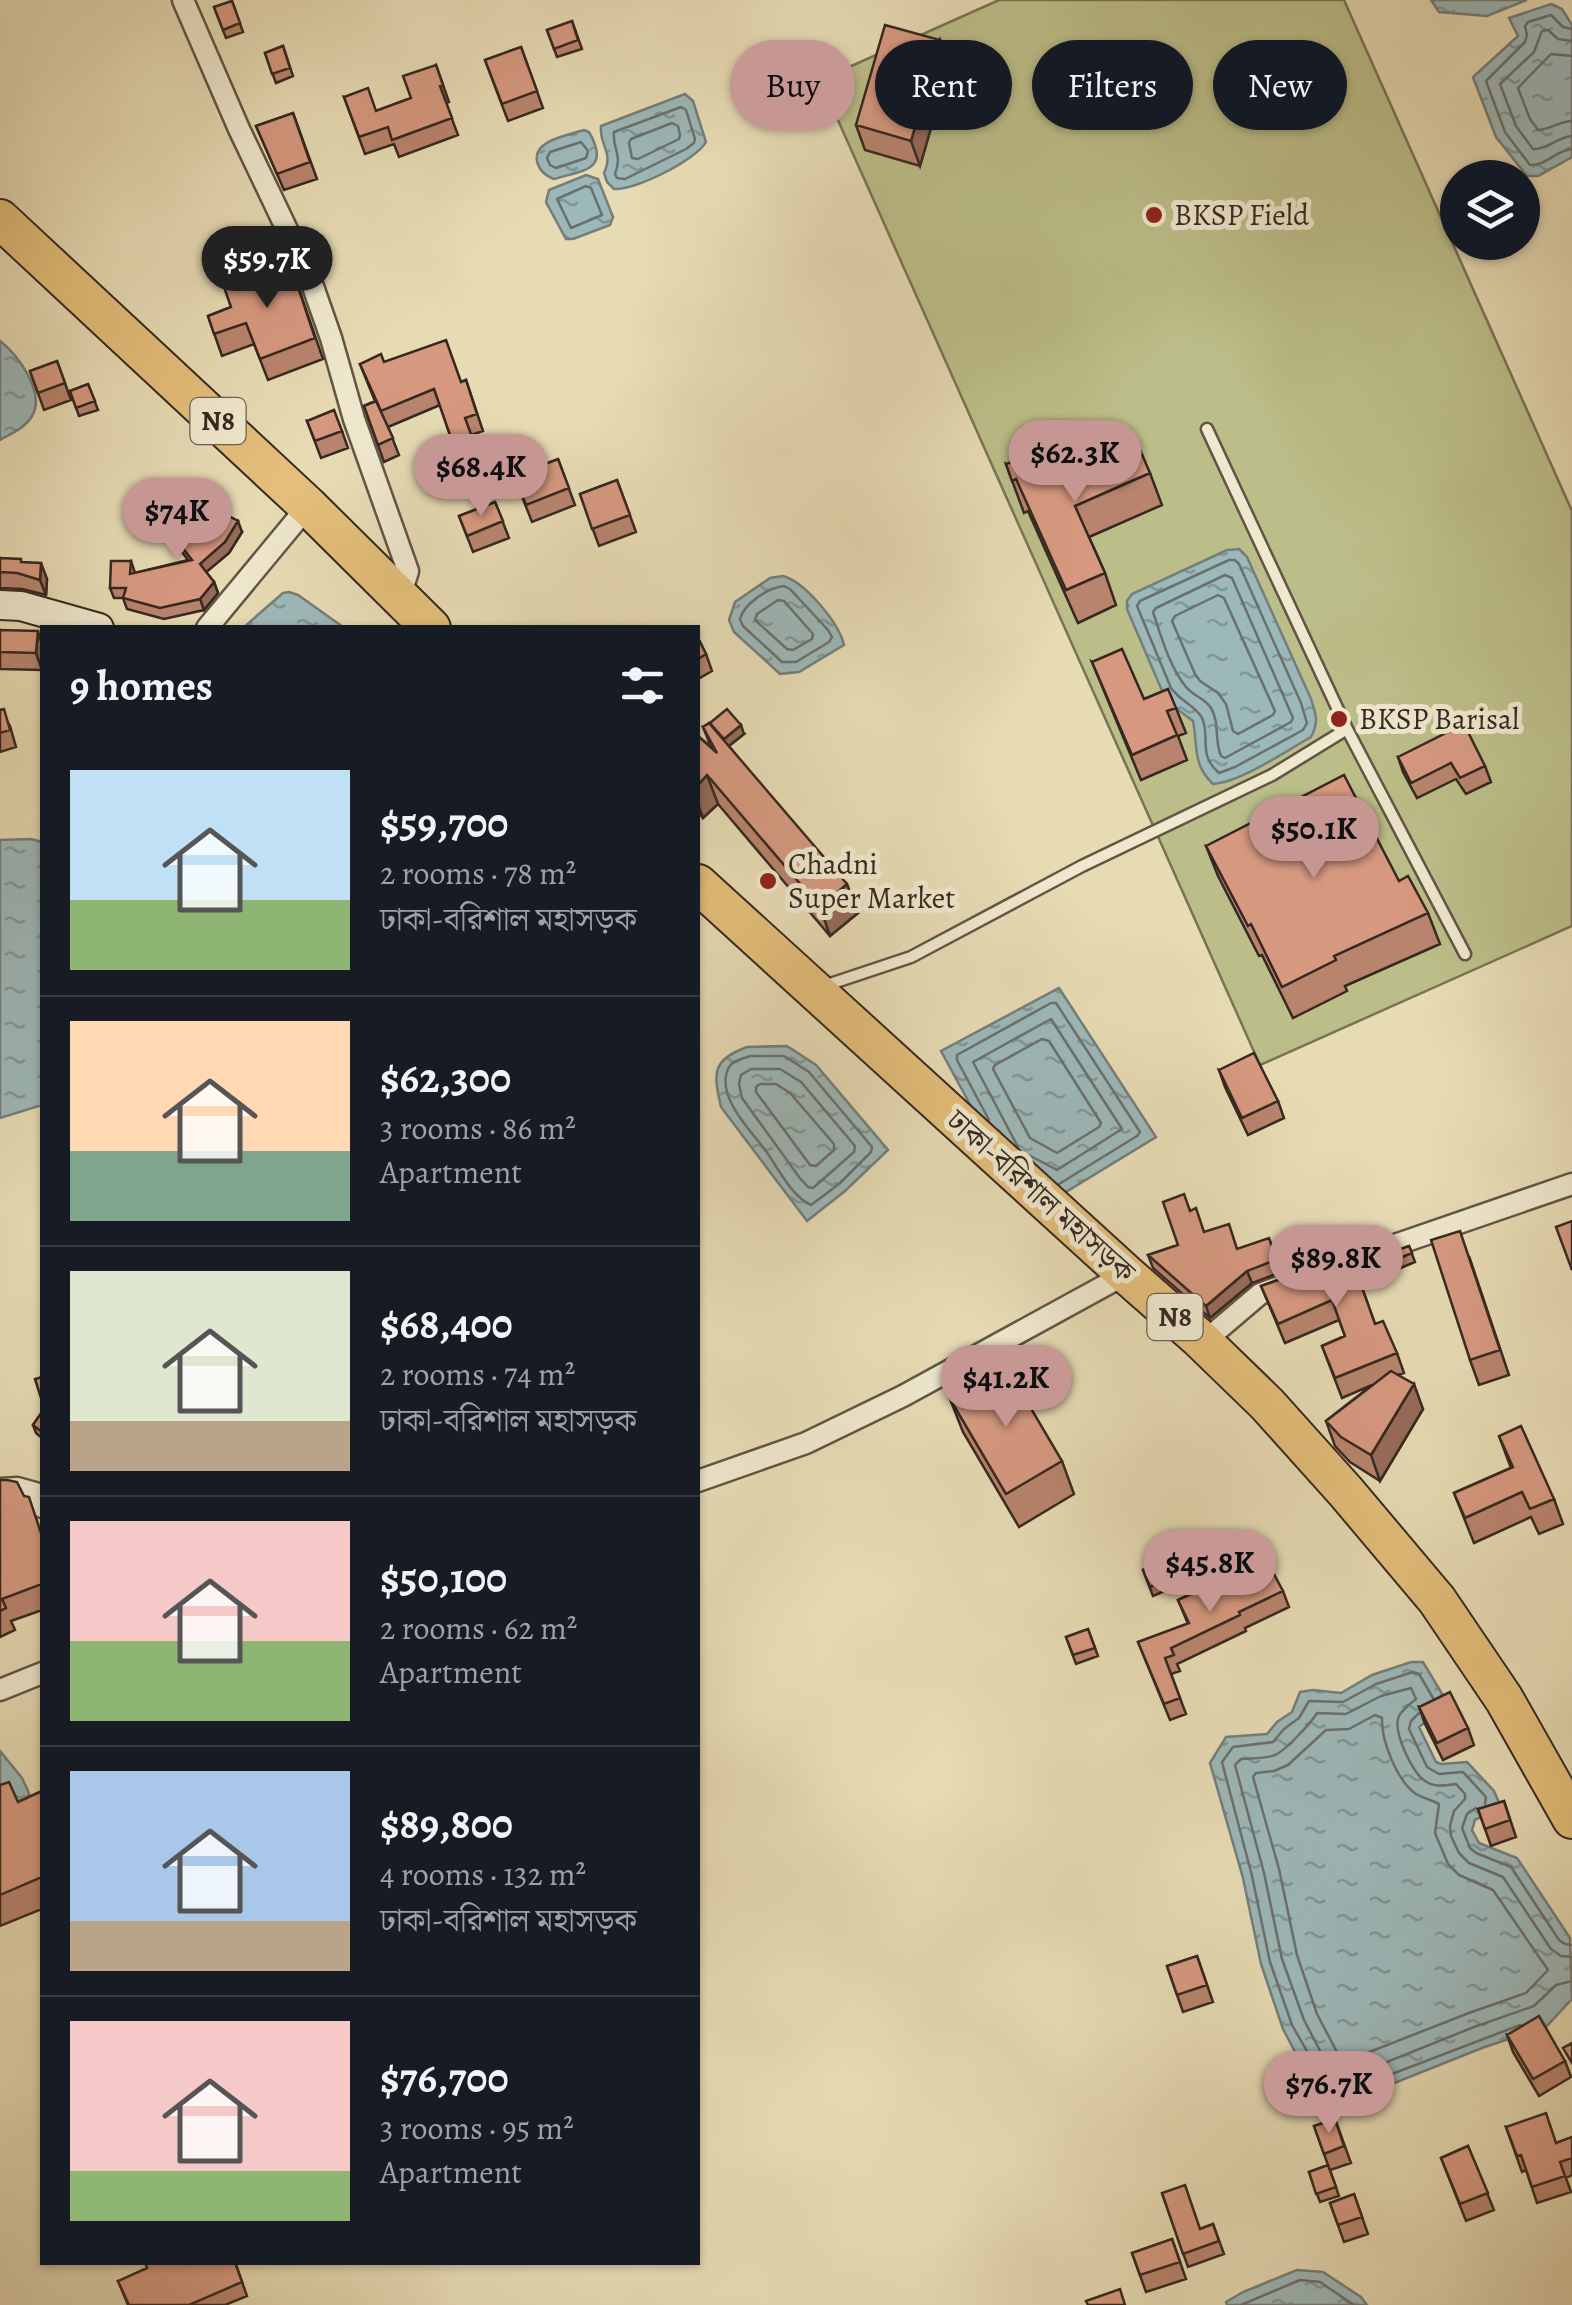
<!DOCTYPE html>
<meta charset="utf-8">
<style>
body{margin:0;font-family:Alegreya,"Noto Serif Bengali",serif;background:#242831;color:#f1f3f6;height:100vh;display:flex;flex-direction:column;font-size:38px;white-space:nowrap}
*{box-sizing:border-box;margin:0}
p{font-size:32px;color:#9ea1a6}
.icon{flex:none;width:55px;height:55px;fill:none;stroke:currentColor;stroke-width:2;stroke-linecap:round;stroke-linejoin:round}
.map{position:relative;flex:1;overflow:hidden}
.side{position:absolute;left:40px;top:625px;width:660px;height:1640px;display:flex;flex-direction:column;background:#171b24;border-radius:0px;box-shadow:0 2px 8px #0004}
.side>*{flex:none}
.guide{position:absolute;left:730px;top:40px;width:690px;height:90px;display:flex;gap:20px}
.tools{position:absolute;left:1440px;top:160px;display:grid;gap:20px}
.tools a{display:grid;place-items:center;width:100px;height:100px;border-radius:50%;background:#171b24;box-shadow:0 2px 8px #0004;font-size:50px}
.price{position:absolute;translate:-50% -85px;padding:0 22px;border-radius:35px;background:#c59692;color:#111;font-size:32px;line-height:65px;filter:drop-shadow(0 2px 5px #0008)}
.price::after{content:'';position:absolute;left:50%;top:60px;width:30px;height:22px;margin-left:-15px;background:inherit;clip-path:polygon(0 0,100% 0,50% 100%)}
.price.selected{background:#222;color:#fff}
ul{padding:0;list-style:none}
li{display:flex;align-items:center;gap:30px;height:250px;padding:0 30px}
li+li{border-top:2px solid #363941}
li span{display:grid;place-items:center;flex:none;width:280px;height:200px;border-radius:0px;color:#555}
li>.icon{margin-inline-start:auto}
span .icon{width:120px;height:120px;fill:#fffc;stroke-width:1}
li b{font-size:42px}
h2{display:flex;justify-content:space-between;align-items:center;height:120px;padding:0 30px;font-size:42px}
.pill{padding:0 35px;border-radius:45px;background:#171b24;box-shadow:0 2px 8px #0004;font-size:35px;line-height:90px}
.pill.selected{background:#c59692;color:#111}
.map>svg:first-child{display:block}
</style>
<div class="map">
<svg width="1572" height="2305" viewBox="0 0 1572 2305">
<defs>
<pattern id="water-ripples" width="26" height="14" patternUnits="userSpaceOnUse" patternTransform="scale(2.5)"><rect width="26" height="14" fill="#9db8b9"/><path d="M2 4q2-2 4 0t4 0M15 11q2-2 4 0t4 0" fill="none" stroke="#819696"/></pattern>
</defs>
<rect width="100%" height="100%" fill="#e7dbb4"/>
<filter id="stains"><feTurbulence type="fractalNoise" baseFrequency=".002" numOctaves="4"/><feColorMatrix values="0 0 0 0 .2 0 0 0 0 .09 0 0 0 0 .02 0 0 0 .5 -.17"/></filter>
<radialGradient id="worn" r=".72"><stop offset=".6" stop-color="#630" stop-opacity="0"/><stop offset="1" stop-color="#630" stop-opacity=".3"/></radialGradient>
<!-- garden -->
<path fill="#bcbe89" stroke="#797355" stroke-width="2.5" d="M999,0h345l228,511v415l-312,139 -440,-985z"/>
<!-- water -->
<path fill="url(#water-ripples)" stroke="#747e7c" stroke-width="2.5" d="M1431,0h96l-40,16 -48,-4z
M1551,4l11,5 10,16v132l-34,19h-11l-31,-39 -23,-60 45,-41 -9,-18z
M685,94l8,7 13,41c-10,18 -72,49 -92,47l-7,-7 -3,-9c10,-22 -5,-27 -3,-47z
M584,130l5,2c22,38 -5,38 -35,47 -8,-3 -15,-8 -17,-18 -4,-21 32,-26 47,-31z
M586,175l12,4 15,38 -3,8 -37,14h-7l-20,-37 3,-12z
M0,341c18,14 46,52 32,75 -7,12 -20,17 -32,24z
M1239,549l8,8 64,142c5,15 8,23 0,38 -25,14 -70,45 -98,47 -21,-20 -15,-38 -20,-63l-23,-17 -7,-11 -36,-84v-8l5,-7 95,-44z
M783,576c22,6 56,47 61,69l-45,27 -19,2 -46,-42 -5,-12 6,-18 35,-24z
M289,592l9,3 45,32h-99l39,-34z
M31,839l11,3v263l-42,13v-278z
M1059,988l97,149 -100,61 -53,-33 -62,-114z
M747,1047l40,-1 29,19 72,85 -43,41 -38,30 -86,-114c-8,-35 -9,-47 26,-60z
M1411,1662h12l21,35 2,9 -27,21 17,35 5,2 26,-2 27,29 5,12 -12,11 -12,6 -3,10 7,13 38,15 53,80 2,61 -25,27 -65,22 -125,50 -43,-10 -31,-59 -22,-65 -18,-86 -33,-115 16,-26 41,-3 10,-12 15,-10 8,-20 13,-2 28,3 31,-18z
M0,1751l22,27 7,15 -2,6 -27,14z
M1297,2270l26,2 38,25 6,8h-140l-1,-3 17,-10z"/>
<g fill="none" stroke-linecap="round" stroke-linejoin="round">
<!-- shore -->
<path stroke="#6a706d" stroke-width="2.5" d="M1572,29l-9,-2 -12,-12 -23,7 -3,4 2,9 -2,7 -39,39 19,51 25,33c15,1 27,-15 42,-16
M1572,41l-14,-2 -10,-9 -6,1 -8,21 -34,32 16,42 17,23c14,1 24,-12 39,-13
M1572,56l-21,-2 -33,34 12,31 8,11c11,0 22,-9 34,-9
M681,107l5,3 9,29 -1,4 -8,6 -61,30 -8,-1 -2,-4c8,-20 -3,-25 -1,-42z
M672,123l6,3 2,9 -1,4 -41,20 -6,-1 -3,-15 2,-4z
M581,142l7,9 -2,7 -30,10 -6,-3 -3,-7 3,-6z
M586,186l5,2 11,27 -31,13 -14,-29z
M1229,560h6l4,4 62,139 6,20 -4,7 -68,37 -16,6c-22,-19 -8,-35 -17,-55 -5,-11 -22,-17 -31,-30l-34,-82 3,-5z
M1225,575l7,3 61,140 -2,4 -66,36 -4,-2c-7,-16 -1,-33 -10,-48 -6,-10 -18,-12 -25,-21 -16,-19 -25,-51 -33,-75l3,-4z
M784,586l6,3 38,41 4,7 -3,5 -33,20h-14l-39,-36 -3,-7c4,-15 27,-31 44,-33z
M1218,595l6,3 51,113 -2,4 -35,19 -5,-3 -7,-27 -8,-11 -18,-12 -5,-7 -23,-53 3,-5z
M778,600l6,1 29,33 -1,5 -19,11 -6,-1 -32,-29 2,-6z
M1042,1039l7,2 52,82 -2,4 -42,26 -27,-15 -37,-69 2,-4z
M750,1056h34l25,16 63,75 -1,5 -32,32 -28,21c-19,-8 -33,-37 -45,-54 -15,-20 -52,-56 -37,-84 4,-7 14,-8 21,-11z
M751,1069h29l21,13 54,64 -1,6 -41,36 -5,-1 -9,-10 -57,-79 -3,-14 2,-9z
M760,1084h16l14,9 44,51v6l-18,16 -6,-1 -54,-73v-5z
M989,1120l-32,-60v-5l94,-52h5l84,129 -3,4 -78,48
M1018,1147l-45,-85 78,-43 71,110 -65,41 -34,-18
M1433,1698l-14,-24 -6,-2 -37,12 -33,18 -34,-1 -10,17 -15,11 -11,13 -40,5 -11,15 30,114 18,86 22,63 31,54 35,8 162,-62
M1419,1713l-8,8 -2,8 18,38 12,7 24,-2 23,25 -1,7
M1375,1715l7,3c-1,22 15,63 34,76 7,4 16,6 23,10l-4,29 13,31 11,11 34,15 55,80 -22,23 -57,20 -115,45 -16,-4 -21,-40 -20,-59 -18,-86 -26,-92 3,-4 18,-2 14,-6 38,-35 23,-1z
M1476,1808l-9,6 -5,14 8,20 6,5 35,14 48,73 6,4 7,1
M1572,1957l-11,-1 -10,-7 -48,-72 -34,-14 -10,-10 -8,-17 -1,-10 4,-15 11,-12v-5l-9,-10c-11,1 -21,4 -31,-3 -13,-8 -33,-51 -26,-65 4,-7 11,-12 17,-17l-5,-11 -30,8 -35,18 -29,-1c-6,10 -32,38 -42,42 -10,4 -24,3 -34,4l-6,6 29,108 18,86 22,61 25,48 28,6 117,-47 60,-21 22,-21 16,-4
M1241,2305l59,-25 20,2 34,23"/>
<defs>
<path id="lane" d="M1207,429l140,300 118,225
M824,986l87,-29 171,-91 190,-91 75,-46"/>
<path id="street" d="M183,0l56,129 71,149 21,60 23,81 54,152 -8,26
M207,628l101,-122
M1360,1257l212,-73
M1200,1339l13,-5 47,-40 26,-10
M698,1481l108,-38 97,-47 223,-122
M0,1489l17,-1 18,5 7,14
M0,1690l42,-17"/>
<path id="secondary" d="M0,605l21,1 78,22"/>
<path id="highway" d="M0,219l308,287 123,122
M698,884l428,390 74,65 67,65 79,88 91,108 67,99 68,120"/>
</defs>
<!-- lane casing -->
<use href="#lane" stroke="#625546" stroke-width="15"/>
<!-- street casing -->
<use href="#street" stroke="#625546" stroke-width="25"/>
<!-- secondary casing -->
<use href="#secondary" stroke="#362821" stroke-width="32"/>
<!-- highway casing -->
<use href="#highway" stroke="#362821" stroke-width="42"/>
<!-- lane -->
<use href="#lane" stroke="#efe8ce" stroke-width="10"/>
<!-- street -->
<use href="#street" stroke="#efe8ce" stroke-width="20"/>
<!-- secondary -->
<use href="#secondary" stroke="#efe8ce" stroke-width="28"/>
<!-- highway -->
<use href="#highway" stroke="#e4be7a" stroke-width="38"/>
</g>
<!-- wall -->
<path fill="#b8846e" stroke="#362821" stroke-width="2.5" d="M232,1l11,31 -17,6 -12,-31z
M572,21l10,28 -25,8 -10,-27z
M940,40l9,25 -29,101 -55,-16 -9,-25z
M283,46l10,30 -17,7 -11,-30z
M521,47l22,61 -35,13 -23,-61z
M436,65l13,37 -3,1 12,32 -59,22 -5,-13 -29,10 -21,-57 32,14 35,-13z
M293,113l24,66 -33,11 -28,-64z
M290,263l33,96 -55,21 -14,-36 -32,12 -14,-40 23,-9z
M57,361l14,39 -27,10 -14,-39z
M384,362l77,20 5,-2 17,51 -12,4 13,35 -40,15 -16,-42 22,-8 -10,-30 -52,22 11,28 -15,7 -20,-56 11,-5 -15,-37z
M88,384l10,26 -19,6 -9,-25z
M307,421l35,10 6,17 -27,10z
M558,459l17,46 -43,17 -18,-46z
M1006,464l32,17 112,-8 12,32 -73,32 16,36 11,32 -38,18 -50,-112 -4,2z
M617,480l19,52 -37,14 -19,-52z
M495,502l14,36 -36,14 -14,-36z
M164,524l78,8 -13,21 -23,19 8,10 4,11 -14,17 -40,9 -37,-10 -4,-11h-9l-4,-10 21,-27 4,12 53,-13 -20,-26z
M0,558l22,4 25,17 -1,16 -24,-6 -22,-1z
M0,630l42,15v25l-42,-1z
M698,638l8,16 6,17 -14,8z
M1092,662l52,37 32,9 10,25 -8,3 9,24 -46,20z
M0,710l10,16 6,21 -16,5z
M703,727l41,7 -15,12 129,167 -28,23 -112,-132 -15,14 -5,-6v-76l13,11z
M1398,757l87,9 6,16 -25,12 -10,-15 -39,19 -14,-26z
M1206,846l193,35 29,32 12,31 -95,42 2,5 -54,27 -31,-63 -3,1 -41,-80z
M1219,1070l59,31 6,17 -36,17 -23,-48z
M1190,1210l14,22 33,17 37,3 59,-21 7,19 -88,33 -42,35 -57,-50 -5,-13 30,-10z
M1384,1243l10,29 -33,13 14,39 22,29 7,20 -6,2 25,34 -43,72 -30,-19 -15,-16 -9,-25 46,-36 -30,13 -20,-52 23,-10 -6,-16 -54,23 -24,-57z
M1409,1246l6,16 -17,7 -6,-17z
M1469,1256l40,119 -30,10 -9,-25z
M950,1399l112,62 12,33 -55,33 -56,-95z
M42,1412v26l-6,-5 -3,-8z
M1499,1436l55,63 9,25 -24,10 -8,-17 -57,26 -20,-50 57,-25z
M0,1480l42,55v75l-31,11 4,9 -15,7z
M1165,1560l11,26 -23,10 -10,-26z
M1235,1562l48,29 6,16 -44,21 1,3 -69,33 3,7 -9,3 15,40 -16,6 -32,-78 50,-18 -10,-24 60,-28z
M1088,1629l10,27 -22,8 -10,-27z
M1419,1707l49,21 6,17 -31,15 -18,-36z
M0,1785l18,17 24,-11v118l-42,17z
M1504,1801l12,36 -25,9 -13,-37z
M1197,1956l16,46 -30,10 -16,-46z
M1507,2035l58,26 6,16 -32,19 -26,-44z
M1335,2119l16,44 -21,7 9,26 -19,6 -11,-30 19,-7 -14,-39z
M1506,2127l50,16 16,-6v38l-6,3 5,14 -34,11 -11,-33 -4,2z
M1468,2146l26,64 -28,11 -25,-63z
M1162,2193l38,36 13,-5 11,30 -36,13z
M1354,2194l14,40 -24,8 -14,-39z
M1172,2239l14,40 -40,13 -14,-39z
M235,2262l12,34 -22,9h-97l-10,-24z"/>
<!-- shaded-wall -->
<path fill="#966b5a" stroke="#362821" stroke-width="2.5" d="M940,40l9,25 -29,101 -9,-25z
M238,521l4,11 -13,21 -25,21 -4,-10z
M41,563l6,16 -1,16 -6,-15z
M214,582l4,11 -14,17 -4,-11z
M38,631l4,14v25l-6,-17z
M741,725l3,9 -18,14 -3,-8z
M707,775l11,29 -15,14 -5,-14v-19z
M847,884l11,29 -28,23 -10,-29z
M1247,1271l5,12 -42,35 -4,-12z
M1414,1384l9,25 -43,72 -9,-26z"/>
<!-- building -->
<path fill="#d69980" stroke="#362821" stroke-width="2.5" d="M232,1l8,22 -17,7 -9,-23z
M572,21l6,19 -24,9 -7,-19z
M885,25l55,15 -29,101 -55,-16z
M283,46l7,22 -18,6 -7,-21z
M521,47l16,44 -35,13 -17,-44z
M436,65l7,20 -3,1 12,32 -60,22 -4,-13 -29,10 -15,-40 24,-9 8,23 35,-13 -8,-22z
M293,113l17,49 -33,12 -21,-48z
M290,263l25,75 -55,21 -14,-36 -32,11 -6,-18 23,-9 -7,-20z
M446,340l15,42 5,-2 11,34 -12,4 13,35 -40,16 -10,-26 22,-8 -16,-46 -53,22 -21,-47 21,-10 3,8z
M57,361l8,22 -27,10 -8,-22z
M88,384l7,17 -19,7 -6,-17z
M376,401l17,37 -15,7 -14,-39z
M334,410l8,21 -27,10 -8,-20z
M1135,438l15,35 -75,33 30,67 -39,17 -50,-111 -4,2 -6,-17 23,-8 8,25z
M558,459l11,29 -43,17 -12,-29z
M617,480l13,35 -38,14 -12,-35z
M495,502l8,19 -36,15 -8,-20z
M212,507l26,14 -13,21 -25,22 14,18 -14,17 -40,9 -37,-10 3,-10h-16l1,-27h20l-1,13 62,-14 -28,-36 22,-16 15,19z
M0,558l21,1v3l20,1 -1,17 -23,-7 -17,-1z
M0,630l38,1 -2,22 -36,-1z
M698,638l8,16 -8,5z
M1122,649l22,50 24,-10 8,19 -9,3 10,24 -45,20 -40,-93z
M4,709l6,21 -10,3v-23z
M727,709l14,16 -17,14 -14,-16z
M709,723l138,161 -27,23 -113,-132 -9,10v-49l19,17 -14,-26z
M1464,724l21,42 -25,12 -9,-15 -40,20 -13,-26z
M1344,775l55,106 9,-5 20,37 -94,43 2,4 -54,27 -31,-63 -3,2 -42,-80z
M1254,1053l24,48 -36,17 -23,-48z
M1184,1194l6,17 6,-3 8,24 25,-8 8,25 32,-11 5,14 59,-21 2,6 -88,34 -41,35 -58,-51 30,-10 -15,-43z
M1572,1221v49l-16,-43z
M1460,1231l40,119 -30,10 -39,-120z
M1384,1243l3,10 -33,12 21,59 8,-3 14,32 -62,25 -13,-32 23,-10 -13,-36 -54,24 -17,-38z
M1409,1246l3,7 -17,7 -3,-8z
M1006,1366l56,95 -56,33 -56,-95z
M1391,1371l23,13 -43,71 -30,-18 -15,-16z
M42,1377v24l-7,-22z
M42,1412v20l-9,-7z
M1521,1426l33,73 -24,10 -8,-17 -57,26 -11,-25 59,-26 -14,-31z
M0,1480h7l10,2 7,14 5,1 13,39v48l-40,15 4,9 -6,3z
M1261,1550l22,41 -44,21 1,3 -69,33 3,7 -9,3 15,40 -16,6 -26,-62 51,-19 -11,-23 61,-28 -4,-10z
M1165,1560l8,18 -23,9 -7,-17z
M1088,1629l7,19 -22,7 -7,-18z
M1450,1692l18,36 -31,15 -18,-36z
M9,1782l9,20 24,-11v86l-42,18v-110z
M1504,1801l6,19 -25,9 -7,-20z
M1197,1956l10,29 -30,10 -10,-29z
M1539,2016l26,45 -32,18 -26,-44z
M1572,2043v20l-9,-15z
M1546,2113l10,30 16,-6v21l-12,4 5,14 -33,11 -11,-32 -4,1 -11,-29z
M1335,2119l9,27 -20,8 -10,-28z
M1468,2146l20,47 -28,11 -19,-46z
M1328,2165l8,22 -20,7 -7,-22z
M1185,2185l15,44 13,-5 6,17 -36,13 -21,-61z
M1354,2194l8,23 -24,8 -8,-22z
M1172,2239l8,23 -40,13 -8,-22z
M145,2262h90l7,20 -53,23h-60l-11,-24 29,-13z
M1120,2289l5,16h-37l-2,-4z"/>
<!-- markers -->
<g fill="#8f2418" stroke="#efe8ce" stroke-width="4">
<circle cx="1154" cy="215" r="10"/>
<circle cx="1339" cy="719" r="10"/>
<circle cx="768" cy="881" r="10"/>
</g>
<g text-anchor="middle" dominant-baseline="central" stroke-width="10" stroke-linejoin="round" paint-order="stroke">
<!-- shield labels -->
<g fill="#efe8ce" stroke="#6e6255" stroke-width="2.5">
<rect x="190.5" y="398" width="55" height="46" rx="8"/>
<rect x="1147.5" y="1294" width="55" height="46" rx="8"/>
</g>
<g font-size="28" font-weight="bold" fill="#362821">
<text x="218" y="421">N8</text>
<text x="1175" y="1317">N8</text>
</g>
<!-- poi labels -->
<g font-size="30" fill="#362821" stroke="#efe8ce" text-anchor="start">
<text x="1174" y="215">BKSP Field</text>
<text x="1359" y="719">BKSP Barisal</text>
<text x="788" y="864">Chadni<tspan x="788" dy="34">Super Market</tspan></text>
</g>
<!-- street labels -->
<g font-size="30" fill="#362821" stroke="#efe8ce">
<text transform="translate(1041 1196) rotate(42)">ঢাকা-বরিশাল মহাসড়ক</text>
</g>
</g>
<rect width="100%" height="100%" filter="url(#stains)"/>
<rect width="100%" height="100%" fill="url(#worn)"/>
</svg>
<div class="tools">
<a><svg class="icon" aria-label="layers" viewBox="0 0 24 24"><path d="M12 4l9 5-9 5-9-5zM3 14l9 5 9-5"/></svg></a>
</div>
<b class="price selected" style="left:267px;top:311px">$59.7K</b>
<b class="price" style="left:1075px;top:505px">$62.3K</b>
<b class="price" style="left:481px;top:519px">$68.4K</b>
<b class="price" style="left:177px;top:563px">$74K</b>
<b class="price" style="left:1314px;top:881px">$50.1K</b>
<b class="price" style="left:1336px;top:1310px">$89.8K</b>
<b class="price" style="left:1006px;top:1430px">$41.2K</b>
<b class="price" style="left:1210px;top:1615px">$45.8K</b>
<b class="price" style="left:1329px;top:2136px">$76.7K</b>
<div class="guide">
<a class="pill selected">Buy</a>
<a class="pill">Rent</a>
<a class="pill">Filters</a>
<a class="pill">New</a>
</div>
<section class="side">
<h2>9 homes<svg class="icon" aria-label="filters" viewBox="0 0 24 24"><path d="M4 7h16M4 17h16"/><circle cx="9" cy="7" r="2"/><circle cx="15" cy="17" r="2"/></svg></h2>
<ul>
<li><span style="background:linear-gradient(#bfe0f5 65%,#8fb573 0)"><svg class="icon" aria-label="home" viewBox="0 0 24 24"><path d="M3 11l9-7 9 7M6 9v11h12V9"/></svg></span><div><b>$59,700</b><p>2 rooms · 78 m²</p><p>ঢাকা-বরিশাল মহাসড়ক</p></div></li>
<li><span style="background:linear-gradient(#ffd9b3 65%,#7fa58c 0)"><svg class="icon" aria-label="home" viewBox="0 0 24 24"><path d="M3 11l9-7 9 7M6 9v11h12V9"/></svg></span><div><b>$62,300</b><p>3 rooms · 86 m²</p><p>Apartment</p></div></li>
<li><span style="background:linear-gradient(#dfe7d0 75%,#b9a48a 0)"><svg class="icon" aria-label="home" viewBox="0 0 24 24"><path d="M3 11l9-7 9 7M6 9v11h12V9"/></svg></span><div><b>$68,400</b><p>2 rooms · 74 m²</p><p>ঢাকা-বরিশাল মহাসড়ক</p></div></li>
<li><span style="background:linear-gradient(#f6c9c9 60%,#8fb573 0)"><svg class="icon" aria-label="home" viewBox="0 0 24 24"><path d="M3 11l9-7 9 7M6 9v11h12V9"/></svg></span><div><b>$50,100</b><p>2 rooms · 62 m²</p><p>Apartment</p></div></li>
<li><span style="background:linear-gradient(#a9c7e8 75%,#b9a48a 0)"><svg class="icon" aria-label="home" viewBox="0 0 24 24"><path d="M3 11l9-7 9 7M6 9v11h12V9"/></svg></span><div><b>$89,800</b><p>4 rooms · 132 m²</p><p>ঢাকা-বরিশাল মহাসড়ক</p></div></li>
<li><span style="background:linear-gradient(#f6c9c9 75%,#8fb573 0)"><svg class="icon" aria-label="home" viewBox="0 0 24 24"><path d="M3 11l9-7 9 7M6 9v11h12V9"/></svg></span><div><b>$76,700</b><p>3 rooms · 95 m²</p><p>Apartment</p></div></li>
</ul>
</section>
</div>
